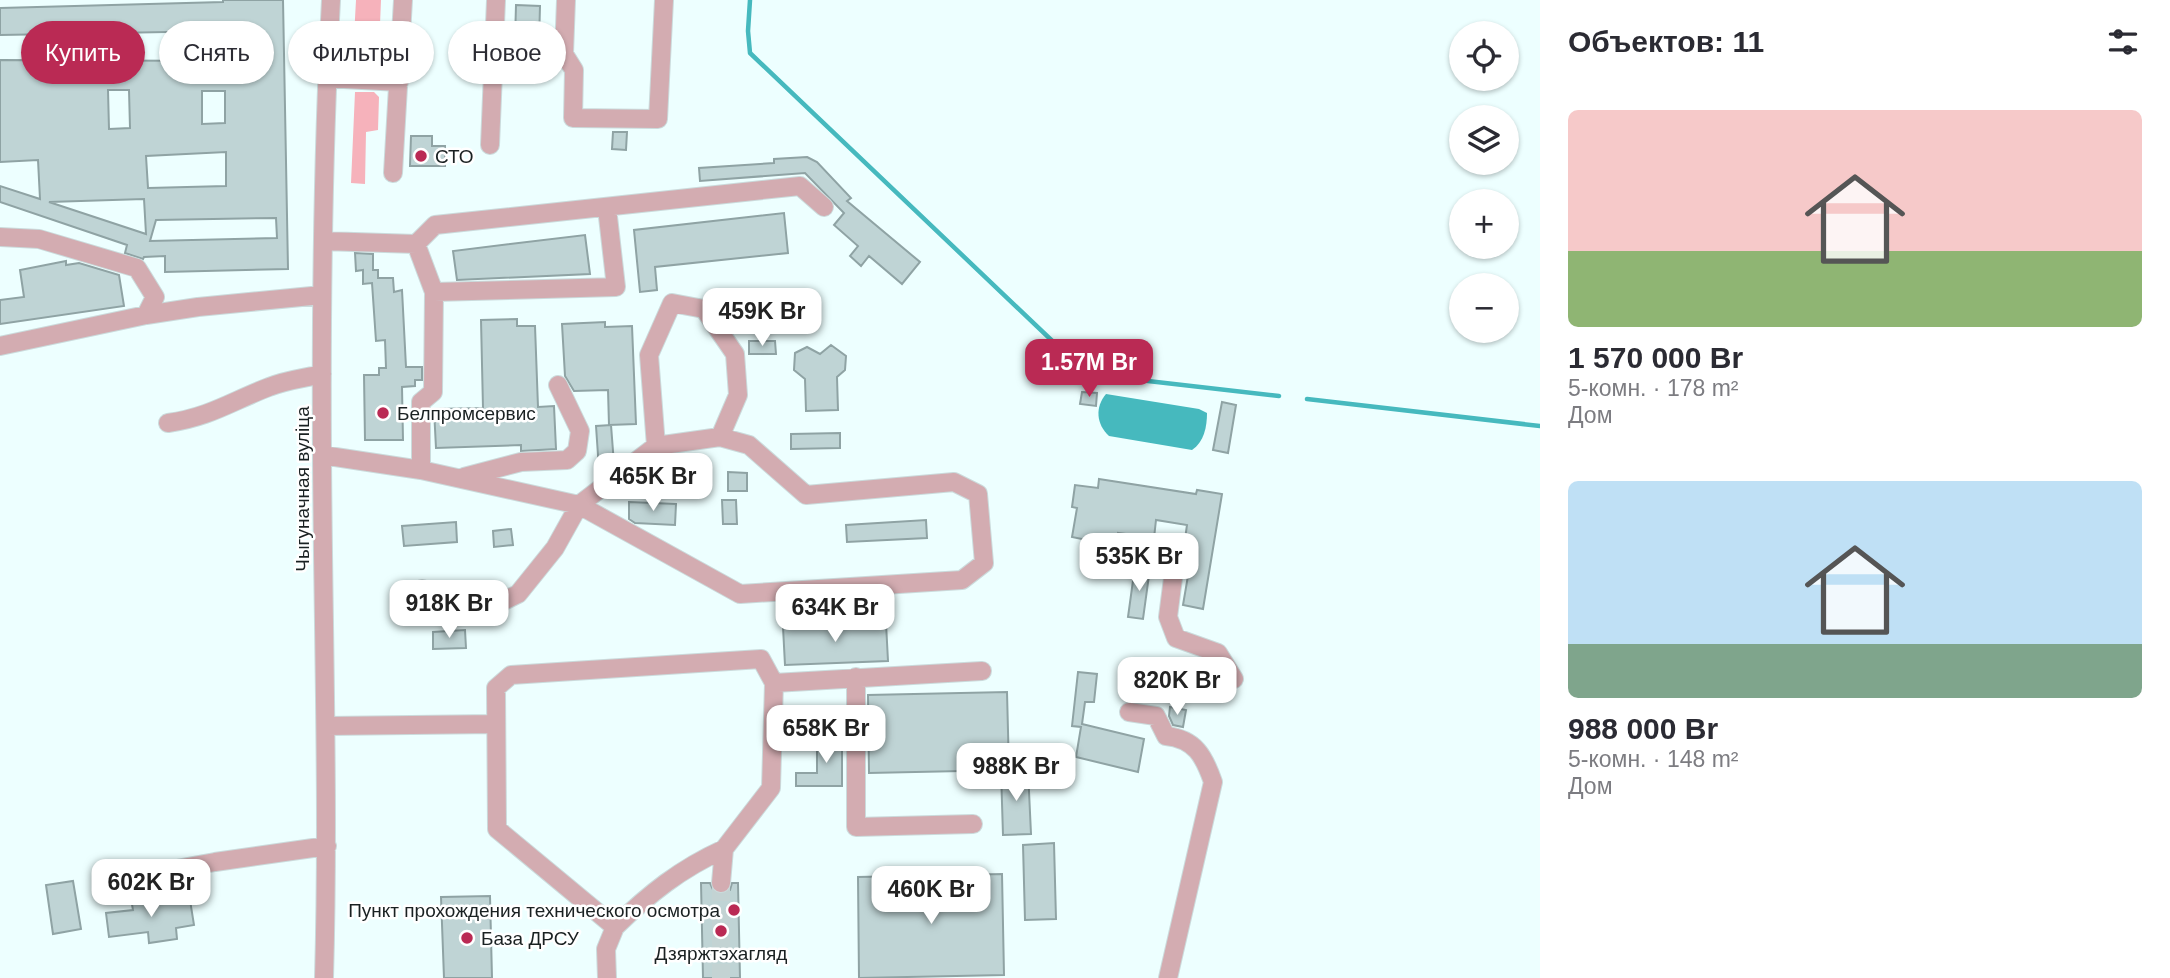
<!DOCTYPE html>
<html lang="ru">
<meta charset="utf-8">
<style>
body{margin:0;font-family:Arial,sans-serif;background:#f7f7f7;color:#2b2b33;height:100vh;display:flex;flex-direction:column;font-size:26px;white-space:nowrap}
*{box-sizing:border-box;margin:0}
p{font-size:23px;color:#7c7c81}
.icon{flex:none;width:38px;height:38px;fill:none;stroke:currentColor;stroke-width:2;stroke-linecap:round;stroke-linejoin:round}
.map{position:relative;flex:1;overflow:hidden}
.drawer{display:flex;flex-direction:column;background:#fff;width:630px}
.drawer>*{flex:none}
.guide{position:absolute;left:21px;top:21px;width:665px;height:63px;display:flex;gap:14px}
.controls{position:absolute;left:1449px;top:21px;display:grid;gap:14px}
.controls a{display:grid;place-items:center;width:70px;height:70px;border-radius:50%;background:#fff;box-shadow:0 2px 5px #0004;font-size:35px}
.price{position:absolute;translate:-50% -60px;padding:0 16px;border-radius:14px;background:#fff;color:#222;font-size:23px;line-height:46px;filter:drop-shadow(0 2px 4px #0008)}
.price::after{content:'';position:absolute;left:50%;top:42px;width:21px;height:16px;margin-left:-10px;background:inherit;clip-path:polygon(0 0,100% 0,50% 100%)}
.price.active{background:#ba2a54;color:#fff}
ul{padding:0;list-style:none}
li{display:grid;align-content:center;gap:14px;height:371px;padding:0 28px}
li span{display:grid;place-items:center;height:217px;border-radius:10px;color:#555}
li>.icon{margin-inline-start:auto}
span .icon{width:126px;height:126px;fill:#fffc;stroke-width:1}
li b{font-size:30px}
h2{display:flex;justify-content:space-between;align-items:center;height:84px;padding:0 28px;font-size:30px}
.pill{padding:0 24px;border-radius:32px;background:#fff;box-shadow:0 2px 5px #0004;font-size:24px;line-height:63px}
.pill.active{background:#ba2a54;color:#fff}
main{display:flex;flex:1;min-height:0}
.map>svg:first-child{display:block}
</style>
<main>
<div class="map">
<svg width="1540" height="978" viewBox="0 0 1540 978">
<rect width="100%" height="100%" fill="#edffff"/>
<!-- green -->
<path fill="#f6b2bb" d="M356,0h25l-3,74h-26z
M355,92h19l5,5 -1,33 -12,2 -1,52 -14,-1z"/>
<!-- water -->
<path fill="#46b9be" d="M1106,394l93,15 8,4c0,14 -3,29 -15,37l-83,-14c-13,-12 -14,-29 -3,-42z"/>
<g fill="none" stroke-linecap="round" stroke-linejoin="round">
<!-- stream -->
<path stroke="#46b9be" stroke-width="4.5" d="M750,0l-2,31 2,22 337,321 192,22
M1307,399l233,27"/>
</g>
<!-- building -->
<path fill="#bfd4d5" stroke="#8fa3a4" stroke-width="2" fill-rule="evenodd" d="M223,0h60l5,269 -123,3v-16l-21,1 -1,2 -18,-6 2,-8 -127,-43v-16l40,13 -2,-39 -38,2v-102l224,1 -1,-30 -223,4v-27l223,-6zM108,90h21l1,38 -21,1zM202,91h23v32l-23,1zM226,152v34l-78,2 -2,-32zM144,199l2,35 -97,-32zM276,218l1,20 -127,3 6,-21z
M516,5l24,1 -2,73 -24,-3z
M613,132h14l-1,18 -14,-1z
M411,136h21v10h13v20h-35z
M807,157l10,5 34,36 -4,3 73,61 -18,22 -33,-28 -8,10 -11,-10 8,-10 -24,-21 10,-12 -39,-40 -105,8 -1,-13 75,-5v-4z
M784,213l4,40 -133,14 2,23 -17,2 -6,-62z
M585,235l5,39 -133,6 -4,-29z
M355,253l18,1v16h5v8h15l1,14 8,-2 4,77h16v13h-7v6l-13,1 1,53h-38l-1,-65h15v-7h7l-1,-28 -9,1 -4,-58 -9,1v-14l-7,1z
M66,261v4l13,-2 40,12 5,31 -124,18v-24l24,-3 -4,-27z
M517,319v7h18l3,81 16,-1 2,43 -35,2v-6l-85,3 -2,-39 49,-1 -2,-88z
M605,322v5l27,-1 4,98 -27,1 -1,-35 -34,1 -9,-15 -3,-52z
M749,341h26l1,13h-27z
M831,345l15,11 -1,14 -8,7 1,33 -32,1 -1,-32 -11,-9 1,-17 12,-6 13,7z
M1082,392l15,1 -1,13 -16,-2z
M1222,402l14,3 -8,48 -15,-3z
M611,425l3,39 -7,5 -8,1 -3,-44z
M840,433v15l-49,1v-15z
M728,472l19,1v18h-19z
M1099,479l97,15 1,-4 25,4 -19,115 -20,-4 6,-35 -3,-1 2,-21 -3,-9 2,-14 -31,-5 -2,18 -36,-5 -2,13 -44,-9 5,-29 -5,-1 3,-22 23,3z
M722,500h14l1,24h-14z
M629,502l47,2 -1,21 -40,-2 -6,-4z
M926,520l1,18 -80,4 -1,-17z
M456,522l1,20 -53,4 -2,-20z
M511,529l2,16 -19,2 -1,-16z
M1135,566l15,2 -7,51 -15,-2z
M886,623l2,38 -103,4 -2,-38z
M465,630l1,18 -33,1v-17z
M1078,672l19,2 -3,28h-9l-3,22 62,15 -6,33 -62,-15 5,-30 -9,-1z
M1007,692l2,78 -140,3 -1,-78z
M1170,707l16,3 -3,17 -10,-2 -4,-9z
M820,736h22v50h-46v-13h21v-26h3z
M1028,770l3,64 -28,1 -2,-64z
M1054,843l2,76 -31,1 -2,-75z
M1002,874l2,101 -145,3 -1,-101z
M73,881l8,48 -28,5 -7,-49z
M701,883h9l4,9 7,2 9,-4 2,-7h6l2,95h-37z
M158,896l1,8 31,-4 4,25 -18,3 1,11 -28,4 -1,-11 -39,5 -3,-24 27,-3 -2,-11z
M490,896l2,82h-48l-3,-81z"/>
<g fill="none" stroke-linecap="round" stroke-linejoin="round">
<!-- minor-tunnel -->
<path stroke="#c3d3d3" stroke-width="18" stroke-dasharray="18 9" stroke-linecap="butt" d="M721,883v95"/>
<defs>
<path id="minor" d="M566,0l-2,54 10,16 -1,48 85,1 6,-119
M326,78l73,4
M490,145l6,-145
M393,173l10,-173
M0,237l39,2 98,29 18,29 -9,18
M323,241l93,3 19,-19 365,-39 24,21
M416,244l18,48 182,-5 -9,-79
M0,346l146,-31 52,-8 124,-12
M168,423c42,-6 64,-22 101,-36 17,-7 36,-9 53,-13
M322,455l99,15v-68l12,-10 1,-100
M421,470l158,35 161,89 222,-14 22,-17 -6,-69 -24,-12 -148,13 -57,-50 -29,-8
M464,477l57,-15 46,-2 10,-9 3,-20 -22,-46
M1177,547l-9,70 8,21 42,15 16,26
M422,589l14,15 21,5 36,-3 25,-12 37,-46 24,-43 77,-59 -7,-91 23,-52 32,6 31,45 3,41 -18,42 -64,9
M856,677v150l117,-3
M1129,712l27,4 10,20c29,3 38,20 47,46l-45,196
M326,726l170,-2
M133,877l82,-15 112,-16
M721,883l3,-34 47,-61 3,-105 208,-12
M615,927c34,-33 65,-58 109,-78
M324,978c5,-175 -1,-349 -2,-523 -1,-152 1,-304 9,-455
M607,978l-1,-29 9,-22 -118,-98 -1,-141 15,-13 250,-16 13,24"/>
</defs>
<!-- minor casing -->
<use href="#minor" stroke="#cbdbdc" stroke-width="20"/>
<!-- minor -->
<use href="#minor" stroke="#d3acb1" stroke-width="18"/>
</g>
<!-- markers -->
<g fill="#ba2a54" stroke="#fff" stroke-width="2.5">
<circle cx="421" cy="156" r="7"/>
<circle cx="383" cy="413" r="7"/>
<circle cx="734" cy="910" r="7"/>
<circle cx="721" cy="931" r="7"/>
<circle cx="467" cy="938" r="7"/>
</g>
<g text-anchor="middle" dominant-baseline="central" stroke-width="5" stroke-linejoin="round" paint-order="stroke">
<!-- poi labels -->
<g font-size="19" fill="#1a2122" stroke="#fff" text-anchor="start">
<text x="435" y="156">СТО</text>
<text x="397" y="413">Белпромсервис</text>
<text x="720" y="910" text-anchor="end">Пункт прохождения технического осмотра</text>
<text x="481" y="938">База ДРСУ</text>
<text x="721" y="953" text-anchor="middle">Дзяржтэхагляд</text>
</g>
<!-- street labels -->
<g font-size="19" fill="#1a2122" stroke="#fff">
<text transform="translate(302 489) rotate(-90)">Чыгуначная вуліца</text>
</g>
</g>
</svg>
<div class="controls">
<a><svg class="icon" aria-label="locate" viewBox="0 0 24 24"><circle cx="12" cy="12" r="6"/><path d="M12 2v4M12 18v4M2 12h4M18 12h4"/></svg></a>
<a><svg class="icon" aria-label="layers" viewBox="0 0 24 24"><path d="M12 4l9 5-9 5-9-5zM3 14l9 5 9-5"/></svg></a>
<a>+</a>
<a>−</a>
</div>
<b class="price" style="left:762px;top:348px">459K Br</b>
<b class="price active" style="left:1089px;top:399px">1.57M Br</b>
<b class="price" style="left:653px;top:513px">465K Br</b>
<b class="price" style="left:1139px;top:593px">535K Br</b>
<b class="price" style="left:449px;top:640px">918K Br</b>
<b class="price" style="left:835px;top:644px">634K Br</b>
<b class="price" style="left:1177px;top:717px">820K Br</b>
<b class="price" style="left:826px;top:765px">658K Br</b>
<b class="price" style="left:1016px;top:803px">988K Br</b>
<b class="price" style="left:151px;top:919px">602K Br</b>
<b class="price" style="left:931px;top:926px">460K Br</b>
<div class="guide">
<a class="pill active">Купить</a>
<a class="pill">Снять</a>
<a class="pill">Фильтры</a>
<a class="pill">Новое</a>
</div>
</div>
<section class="drawer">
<h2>Объектов: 11<svg class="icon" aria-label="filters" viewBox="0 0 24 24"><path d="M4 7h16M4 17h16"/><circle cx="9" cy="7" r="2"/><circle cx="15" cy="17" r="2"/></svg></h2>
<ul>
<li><span style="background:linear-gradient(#f6c9c9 65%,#8fb573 0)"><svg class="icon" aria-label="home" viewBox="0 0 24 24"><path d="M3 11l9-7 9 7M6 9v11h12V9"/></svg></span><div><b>1 570 000 Br</b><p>5-комн. · 178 m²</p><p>Дом</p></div></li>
<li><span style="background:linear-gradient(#bfe0f5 75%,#7fa58c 0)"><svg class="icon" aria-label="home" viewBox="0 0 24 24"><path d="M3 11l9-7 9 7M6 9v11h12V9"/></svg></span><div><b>988 000 Br</b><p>5-комн. · 148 m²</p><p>Дом</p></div></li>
</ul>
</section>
</main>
